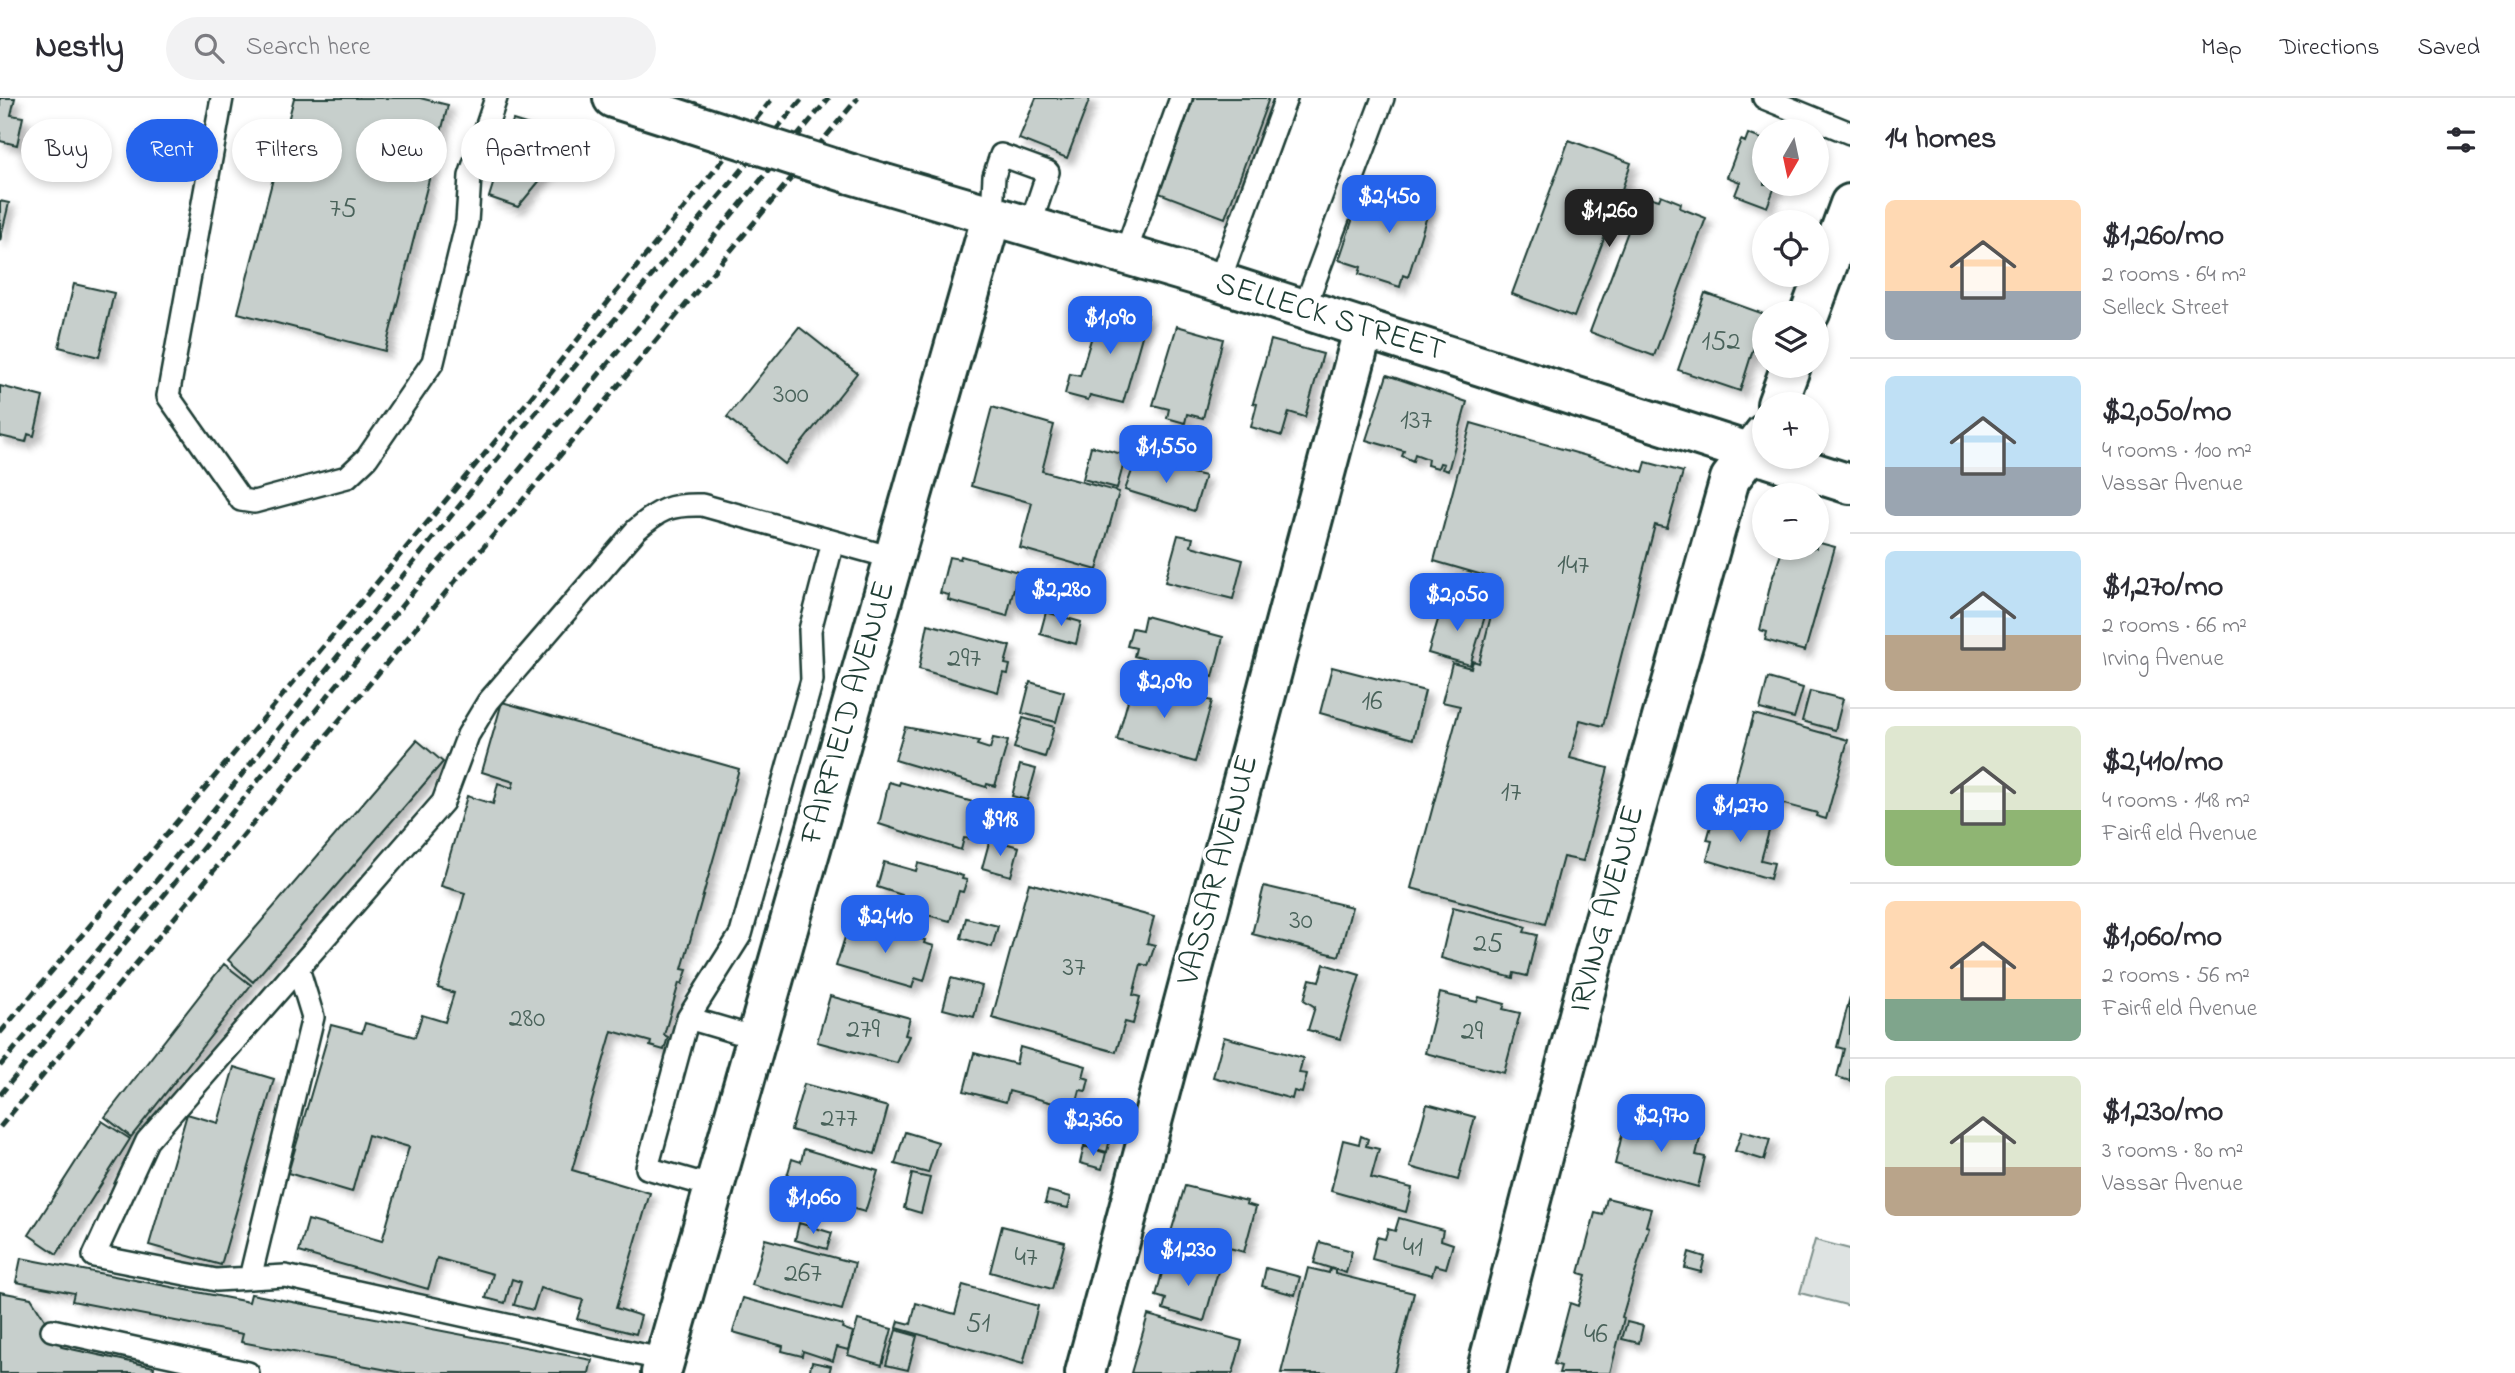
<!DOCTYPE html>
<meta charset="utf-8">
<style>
body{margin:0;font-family:"Indie Flower",sans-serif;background:#f2f2f3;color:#2b2b33;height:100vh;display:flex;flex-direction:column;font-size:26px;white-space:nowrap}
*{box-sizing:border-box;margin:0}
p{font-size:23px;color:#7c7c81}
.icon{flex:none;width:38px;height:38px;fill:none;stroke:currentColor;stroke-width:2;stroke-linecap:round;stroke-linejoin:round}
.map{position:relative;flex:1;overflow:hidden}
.side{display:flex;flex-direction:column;background:#fff;width:665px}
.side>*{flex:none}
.top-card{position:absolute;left:21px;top:21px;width:665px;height:63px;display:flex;gap:14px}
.needle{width:46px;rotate:189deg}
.controls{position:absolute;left:1752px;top:21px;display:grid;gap:14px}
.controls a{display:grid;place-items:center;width:77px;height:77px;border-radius:50%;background:#fff;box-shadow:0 4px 10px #0003;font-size:35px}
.price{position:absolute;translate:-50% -60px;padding:0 16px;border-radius:14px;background:#2563eb;color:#fff;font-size:23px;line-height:46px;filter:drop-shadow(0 2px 4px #0008)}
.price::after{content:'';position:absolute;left:50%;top:42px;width:21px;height:16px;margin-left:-10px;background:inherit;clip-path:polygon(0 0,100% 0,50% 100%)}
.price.on{background:#222;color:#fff}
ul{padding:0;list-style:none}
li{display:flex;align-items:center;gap:21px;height:175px;padding:0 35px}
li+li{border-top:2px solid #e1e1e2}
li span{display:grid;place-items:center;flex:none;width:196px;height:140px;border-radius:10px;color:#555}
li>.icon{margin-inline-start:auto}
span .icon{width:84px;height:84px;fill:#fffc;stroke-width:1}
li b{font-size:30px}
h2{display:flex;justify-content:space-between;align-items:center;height:84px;padding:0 35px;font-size:30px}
.chip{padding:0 24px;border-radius:32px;background:#fff;box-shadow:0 4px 10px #0003;font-size:24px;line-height:63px}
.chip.on{background:#2563eb;color:#fff}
header{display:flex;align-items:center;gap:42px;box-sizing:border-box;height:98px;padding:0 35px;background:#fff;border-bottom:2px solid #e1e1e2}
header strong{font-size:33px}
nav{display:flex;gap:38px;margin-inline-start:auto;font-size:24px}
.search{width:490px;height:63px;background:#f2f2f3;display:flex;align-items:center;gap:18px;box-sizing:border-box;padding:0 24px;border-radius:38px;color:#7c7c81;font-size:26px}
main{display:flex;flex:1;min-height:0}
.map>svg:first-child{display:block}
</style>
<header>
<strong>Nestly</strong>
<div class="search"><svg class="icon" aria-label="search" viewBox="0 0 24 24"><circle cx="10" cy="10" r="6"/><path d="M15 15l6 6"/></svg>Search here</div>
<nav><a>Map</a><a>Directions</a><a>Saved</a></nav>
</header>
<main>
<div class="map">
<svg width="1850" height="1275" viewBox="0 0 1850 1275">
<defs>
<filter id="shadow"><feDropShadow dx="6" dy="6" stdDeviation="3.5" flood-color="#0004"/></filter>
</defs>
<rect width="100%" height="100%" fill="#fff"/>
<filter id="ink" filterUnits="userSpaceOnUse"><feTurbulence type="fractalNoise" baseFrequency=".0143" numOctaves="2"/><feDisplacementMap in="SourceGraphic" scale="14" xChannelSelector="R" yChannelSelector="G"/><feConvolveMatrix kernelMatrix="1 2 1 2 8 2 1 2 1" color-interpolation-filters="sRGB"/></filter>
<g filter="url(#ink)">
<!-- green -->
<path fill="#dee3e2" stroke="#7e908b" stroke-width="2" d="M1815,1142l35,9v57l-50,-13z"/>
<!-- building -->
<path fill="#c7cfcc" stroke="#1f3d34" stroke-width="2" filter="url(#shadow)" d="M0,0h15l-4,17 12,2 -6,28 -17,-4z
M294,0h126l28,7 -63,246 -147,-38z
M1036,0h54l-23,60 -48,-19z
M1194,0h75l-44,120 -66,-25z
M513,22l61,19 -56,68 -29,-10z
M1748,36l16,6v44h12l-9,23 -32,-12 5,-13 -13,-5 14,-37 4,2z
M1569,42l62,23 -9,26 37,11 2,-5 20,8 -1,5 26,10 -52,138 -64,-24 43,-114 -18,-8 -41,107 -62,-23z
M1397,81l28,9 -3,11 9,4 -23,74 -5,-2 -3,12 -41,-13 2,-7 -22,-7 15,-45 19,6 11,-33 9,2z
M0,103l9,2 -9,38z
M74,186l40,9 -15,64 -40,-10z
M1705,195l59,21 -24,77 -62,-21z
M1101,208l47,9 -25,88 -33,-8 -2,5 -23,-6 5,-20 10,2z
M1177,228l46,13 -20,79 -16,-4 -2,9 -18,-5 2,-9 -16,-4z
M799,229l58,46 -72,91 -58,-47z
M1271,242l52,14 -18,63 -16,-5 -7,24 -31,-9 6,-23 -4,-1z
M1387,277l80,27 -19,69 -6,-2 2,-5 -4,-1 -2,5 -11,-3 1,-6 -13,-5 -2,7 -11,-5 2,-5 -38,-11z
M0,288l43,11 -9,39 -6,-2 -2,8 -26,-6z
M992,309l62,18 -12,46 77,21 -22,78 -77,-22 12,-45 -61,-17z
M1471,325l172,49 3,-10 37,10 -16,56 -12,-3 -52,201 -23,-6 -10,38 38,10 -25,93 -20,-4 -18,67 -134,-36 49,-182 -18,-4 10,-39 19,5 2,-7 6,2 21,-83 -66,-19z
M1091,348l35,9 -9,33 -34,-9z
M1136,362l69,16 -11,35 -69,-21z
M1178,437l15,3 -2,8 52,14 -10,39 -68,-17z
M1816,444l19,5 -30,104 -40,-11 2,-8 -7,-2 11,-48 12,-34h33z
M961,458l57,16 -11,44 -59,-16 1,-5 -9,-2 9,-36 11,2z
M1444,502l42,13 -16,52 -42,-12z
M1046,514l35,10 -5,22 -36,-10z
M1145,518l78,21 -10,40 -79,-21 2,-8 -9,-2 5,-18 10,2z
M928,526l82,22 -5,18 5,1 -2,9 -5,-1 -5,19 -79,-23z
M1332,569l93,24 -12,48 -93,-26z
M1768,580l35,10 -9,30 -34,-9z
M1134,581l78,22 -17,61 -78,-22z
M1030,584l34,10 -8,30 -34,-9z
M1810,593l33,8 -8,31 -33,-9z
M502,604l237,67 -57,200 5,1 -5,14 -3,-1 -15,52 4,2 -4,13 -14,-4 1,-4 -39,-11 -40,139 78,23 -34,115 25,8 -5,18 -59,-15 6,-19 -43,-12 -7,22 -19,-5 7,-23 -9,-3 -7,24 -19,-5 7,-24 -56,-16 -9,31 -129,-37 9,-32 74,21 27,-94 -41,-12 -16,57 -64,-19 43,-148 31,8 3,-10 50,14 7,-22 23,7 9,-29 -16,-5 27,-95 -24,-7 26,-90 26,8 5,-21 14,5 2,-6 -32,-10z
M1754,616l94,26 -22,79 -10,-3 1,-3 -84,-23z
M1023,620l31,9 -9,30 -31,-9z
M905,629l74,14 -2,4 13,4 3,-11 15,3 -13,45 -8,-2 -1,3 -91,-27z
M417,642l26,22 -190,220 -25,-22z
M1020,667l16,4 -9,31 -15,-4z
M889,684l10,3 1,-3 73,20 -4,17 9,2 -6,18 -8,-1 -3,12 -82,-26z
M1721,712l50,14 -10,36 13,3 -4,16 -63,-19 5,-19 -5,-1 4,-14 5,1z
M990,741l29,8 -8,29 -29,-8z
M884,764l32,9 2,-8 45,13 -1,3 5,1 -4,12 -4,-1 -9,30 -45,-12 1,-3 -6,-2 2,-9 -25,-8z
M1029,785l125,34 -7,26 8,2 -7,21 -7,-2 -8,31 7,2 -7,27 -8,-2 -9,30 -124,-34z
M1264,788l88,21 -13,49 -87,-22z
M1453,809l60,15 13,5 -2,5 13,3 -10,41 -13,-3 -1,5 -72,-20z
M966,820l32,8 -6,21 -31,-9z
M850,823l75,19 -1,3 10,3 -10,35 -9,-3 -3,10 -76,-22z
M224,866l27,21 -120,152 -26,-20z
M1324,866l36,11 -20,64 -32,-9 7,-23 -11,-7 6,-21 9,2z
M951,880l31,8 -8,31 -31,-8z
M1440,895l37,9 2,-5 26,7 -2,5 17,4 -16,60 -79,-20z
M830,898l80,22 -5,17 4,1 -12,27 -80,-21z
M1850,899v84l-13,-4 7,-28 -7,-2z
M1224,939l79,21 -4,15 8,1 -5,19 -8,-2 -2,8 -79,-22z
M1020,949l66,19 -3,11 6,2 -3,12 -6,-1 -5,19 -66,-18 -3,11 -42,-11 10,-38 42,11z
M234,969l40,12 -53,186 -72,-20 38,-131 31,9z
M804,986l84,23 -13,47 -84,-24z
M1427,1006l48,13 -17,63 -48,-13z
M102,1023l28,18 -73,115 -28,-19z
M1625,1024l75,16 -4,17 9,2 -7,30 -83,-23z
M1742,1033l28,8 -6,21 -29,-9z
M905,1034l33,10 -10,31 -33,-9z
M1088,1035l22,6 -3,13 -23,-6z
M1361,1038l7,3 -2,7 13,3 -8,29 41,10 -6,24 -75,-21 12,-51 16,4z
M1084,1048l22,7 -4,16 -22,-6z
M804,1051l74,22 -13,41 -43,-12 -1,4 -10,-4 1,-4 -19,-5 3,-12 -9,-3 5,-17 9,3z
M912,1076l18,4 -9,35 -17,-5z
M1185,1088l62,15 -1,3 10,3 -12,45 -73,-20z
M1048,1093l23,6 -3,11 -23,-5z
M1607,1100l44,11 -5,17 3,1 -27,90 2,1 -14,55h-51l2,-7 -7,-2 16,-61 8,3 8,-31 -7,-2 16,-60 8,2z
M1399,1120l44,12 -2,10 12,4 -7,24 -11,-3 -3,10 -60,-16 5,-22 8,2 3,-10 7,2z
M799,1125l33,10 -5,16 -32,-9z
M1002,1128l63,16 -13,47 -62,-17z
M765,1141l90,24 -13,47 -90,-25z
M1320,1144l32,9 -6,22 -32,-10z
M1689,1154l16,5 -4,15 -16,-4z
M1178,1159l41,11 -15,53 -41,-12 3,-10 -10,-3 8,-31 11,2z
M21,1160l228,44 2,-8 341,66 -3,13h-186l-162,-31 2,-8 -171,-33 2,-8 -58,-11z
M1266,1170l34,9 -5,18 -33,-9z
M1308,1170l21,5 1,-4 5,1v4l79,19 -20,80h-113z
M963,1187l75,21 -15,58 -126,-36 2,-7 12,3 5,-21 39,11z
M0,1194l31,6 31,49 92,20 -1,6h-153z
M743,1200l100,27 -1,3 11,4 -5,18 -11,-3 -4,14 -30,-10 -1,5 -20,-5 1,-5 -50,-14z
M1148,1217l94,26 -9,32h-102z
M858,1222l34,9 -10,36 -34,-10z
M1627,1224l16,4 -4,17 -17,-4z
M896,1232l21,6 -9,34 -22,-5z
M812,1264l19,4 -2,7h-20z"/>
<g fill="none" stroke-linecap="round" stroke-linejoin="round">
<defs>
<path id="service" d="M222,0l-54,298 73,104 13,2 93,-25 20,-19 66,-96 34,-140 3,-46 26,-78
M1764,0l86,35
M992,117l2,-39 7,-21 47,17 -18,54
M1125,156l56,-156
M1219,184l67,-184
M1304,211l79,-211
M688,920l68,20
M714,1089l-67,-19 41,-150 53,-84 71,-254 -2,-50 23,-88
M250,1180l63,-261 -15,-49
M52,1232l196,43
M665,1262l-380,-84 -69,4 -122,-24 53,-115 296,-339 25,-67 20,-33 148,-172c24,-21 34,-26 66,-25l191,53"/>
<path id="minor" d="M1810,215l40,-109
M1777,306l14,-38
M1085,1275l279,-1046
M1486,1275l108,-416 136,-478 34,-45"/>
<path id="secondary" d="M613,0l75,24
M851,76l368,108 545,175
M1765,359l85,27
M661,1275l331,-1158"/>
</defs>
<!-- service casing -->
<use href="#service" stroke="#1f3d34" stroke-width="26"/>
<!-- minor casing -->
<use href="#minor" stroke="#1f3d34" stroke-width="44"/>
<!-- secondary casing -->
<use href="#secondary" stroke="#1f3d34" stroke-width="44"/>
<!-- service -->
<use href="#service" stroke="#fff" stroke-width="21"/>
<!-- minor -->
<use href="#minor" stroke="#fff" stroke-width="38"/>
<!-- secondary -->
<use href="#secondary" stroke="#fff" stroke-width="38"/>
<!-- rail -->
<path stroke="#1f3d34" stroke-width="5" stroke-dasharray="10 5" stroke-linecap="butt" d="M0,935l503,-601 270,-334
M0,968l143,-169 376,-465 284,-334
M0,997l422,-514 84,-95 323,-388
M0,1029l858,-1029"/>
<defs>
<path id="secondary-bridge" d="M688,24l163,52"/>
</defs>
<!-- secondary-bridge casing -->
<use href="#secondary-bridge" stroke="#1f3d34" stroke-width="44" stroke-linecap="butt"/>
<!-- secondary-bridge -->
<use href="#secondary-bridge" stroke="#fff" stroke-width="38"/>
</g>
</g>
<g text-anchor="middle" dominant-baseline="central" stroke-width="7" stroke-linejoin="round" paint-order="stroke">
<!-- number labels -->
<g font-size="28" fill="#49625a">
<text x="343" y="111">75</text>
<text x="1721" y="244">152</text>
<text x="791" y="297">300</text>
<text x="1416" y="323">137</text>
<text x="1573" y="468">147</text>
<text x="964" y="561">297</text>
<text x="1372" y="604">16</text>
<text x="1511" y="695">17</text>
<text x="1301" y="823">30</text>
<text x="1488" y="846">25</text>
<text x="1074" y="870">37</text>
<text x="527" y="921">280</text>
<text x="863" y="932">279</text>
<text x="1472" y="934">29</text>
<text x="839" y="1021">277</text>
<text x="1413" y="1150">41</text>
<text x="1026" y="1160">47</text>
<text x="803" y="1176">267</text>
<text x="978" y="1226">51</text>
<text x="1596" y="1237">46</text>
</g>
<!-- street labels -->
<g font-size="32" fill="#1f3d34" stroke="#fff">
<text transform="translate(1330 220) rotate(17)">SELLECK STREET</text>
<text transform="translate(849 615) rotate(-74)">FAIRFIELD AVENUE</text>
<text transform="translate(1219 772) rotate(-75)">VASSAR AVENUE</text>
<text transform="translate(1608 811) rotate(-75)">IRVING AVENUE</text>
</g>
</g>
</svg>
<div class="controls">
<a><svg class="needle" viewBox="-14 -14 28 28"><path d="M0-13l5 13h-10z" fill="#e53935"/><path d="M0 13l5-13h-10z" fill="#7c7c81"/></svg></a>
<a><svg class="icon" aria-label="locate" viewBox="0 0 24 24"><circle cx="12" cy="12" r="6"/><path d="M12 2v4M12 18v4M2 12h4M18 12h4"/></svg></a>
<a><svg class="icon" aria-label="layers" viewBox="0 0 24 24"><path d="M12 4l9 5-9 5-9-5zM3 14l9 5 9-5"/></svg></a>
<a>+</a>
<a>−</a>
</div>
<b class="price" style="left:1389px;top:137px">$2,450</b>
<b class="price on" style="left:1609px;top:151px">$1,260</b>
<b class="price" style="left:1110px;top:258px">$1,090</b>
<b class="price" style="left:1166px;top:387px">$1,550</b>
<b class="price" style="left:1061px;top:530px">$2,280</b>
<b class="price" style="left:1457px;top:535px">$2,050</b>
<b class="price" style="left:1164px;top:622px">$2,090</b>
<b class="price" style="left:1740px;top:746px">$1,270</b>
<b class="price" style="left:1000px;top:760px">$918</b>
<b class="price" style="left:885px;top:857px">$2,410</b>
<b class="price" style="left:1661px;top:1056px">$2,970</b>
<b class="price" style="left:1093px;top:1060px">$2,360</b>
<b class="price" style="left:813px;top:1138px">$1,060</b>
<b class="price" style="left:1188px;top:1190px">$1,230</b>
<div class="top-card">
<a class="chip">Buy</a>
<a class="chip on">Rent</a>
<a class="chip">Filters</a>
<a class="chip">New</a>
<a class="chip">Apartment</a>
</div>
</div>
<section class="side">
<h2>14 homes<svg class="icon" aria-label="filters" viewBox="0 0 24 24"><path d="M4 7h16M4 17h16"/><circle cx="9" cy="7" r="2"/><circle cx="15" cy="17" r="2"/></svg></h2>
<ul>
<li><span style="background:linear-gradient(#ffd9b3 65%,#9aa5b1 0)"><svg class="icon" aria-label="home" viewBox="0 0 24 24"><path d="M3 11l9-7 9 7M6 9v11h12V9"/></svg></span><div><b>$1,260/mo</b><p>2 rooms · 64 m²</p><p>Selleck Street</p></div></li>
<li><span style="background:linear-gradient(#bfe0f5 65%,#9aa5b1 0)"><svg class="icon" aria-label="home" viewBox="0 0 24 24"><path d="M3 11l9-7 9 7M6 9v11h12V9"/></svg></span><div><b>$2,050/mo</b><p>4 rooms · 100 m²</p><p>Vassar Avenue</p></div></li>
<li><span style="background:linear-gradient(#bfe0f5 60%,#b9a48a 0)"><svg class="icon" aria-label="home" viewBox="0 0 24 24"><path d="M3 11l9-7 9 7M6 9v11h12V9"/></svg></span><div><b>$1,270/mo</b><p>2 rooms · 66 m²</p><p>Irving Avenue</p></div></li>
<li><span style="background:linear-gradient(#dfe7d0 60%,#8fb573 0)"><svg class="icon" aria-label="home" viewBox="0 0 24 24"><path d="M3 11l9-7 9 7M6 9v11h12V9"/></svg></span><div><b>$2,410/mo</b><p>4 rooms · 148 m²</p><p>Fairfield Avenue</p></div></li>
<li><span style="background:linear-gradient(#ffd9b3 70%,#7fa58c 0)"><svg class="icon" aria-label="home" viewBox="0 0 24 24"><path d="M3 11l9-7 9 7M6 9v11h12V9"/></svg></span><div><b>$1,060/mo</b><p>2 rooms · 56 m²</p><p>Fairfield Avenue</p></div></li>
<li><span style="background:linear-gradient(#dfe7d0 65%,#b9a48a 0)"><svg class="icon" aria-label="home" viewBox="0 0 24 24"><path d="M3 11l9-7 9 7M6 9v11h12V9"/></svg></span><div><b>$1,230/mo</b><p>3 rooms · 80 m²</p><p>Vassar Avenue</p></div></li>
</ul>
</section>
</main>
